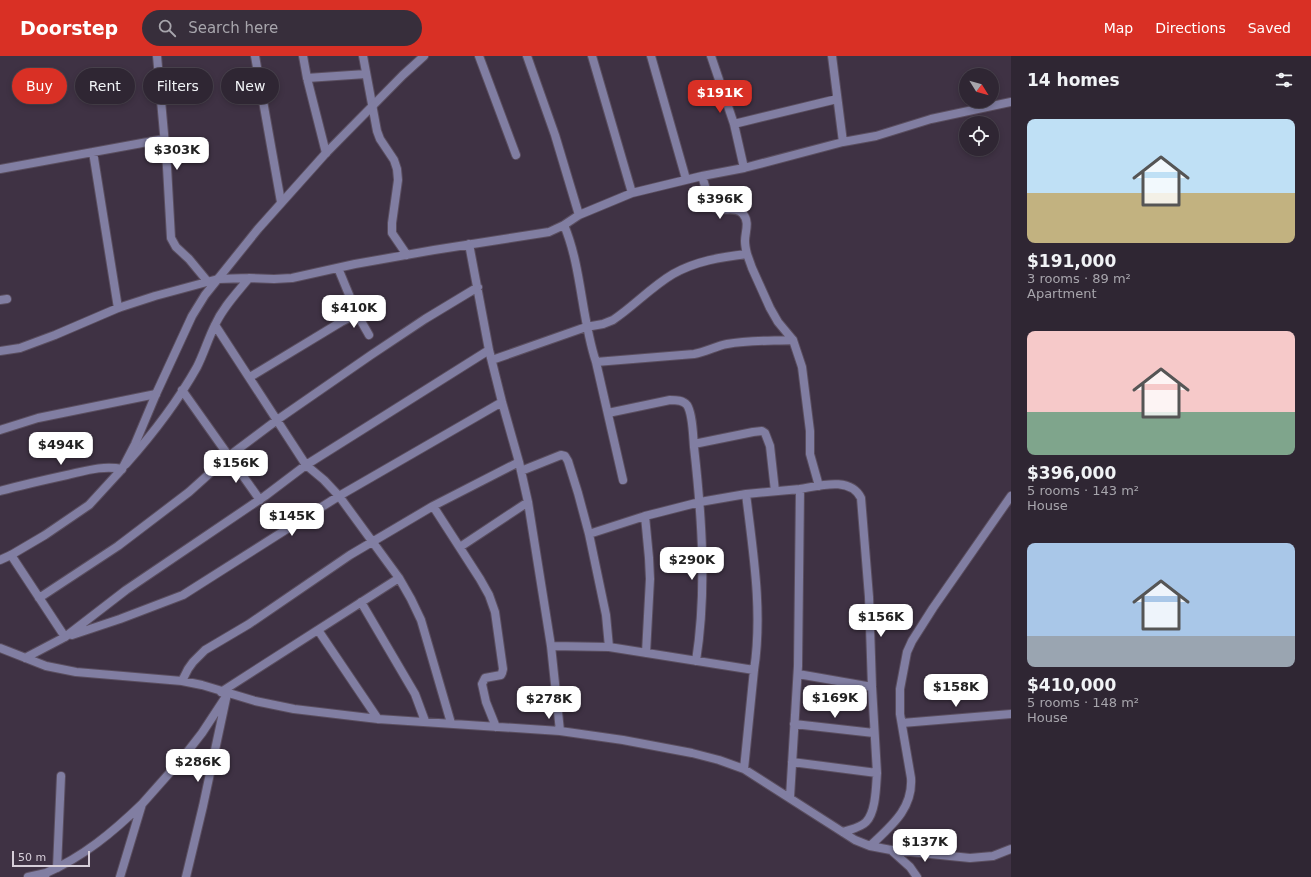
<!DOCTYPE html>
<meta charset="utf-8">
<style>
body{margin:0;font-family:"DejaVu Sans",sans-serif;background:#372e3b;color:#f1f3f6;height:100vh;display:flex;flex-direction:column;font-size:15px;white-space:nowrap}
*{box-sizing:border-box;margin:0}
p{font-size:13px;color:#a7a5ac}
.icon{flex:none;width:22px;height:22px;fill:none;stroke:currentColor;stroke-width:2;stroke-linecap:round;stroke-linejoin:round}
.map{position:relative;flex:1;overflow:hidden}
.sheet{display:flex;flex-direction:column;background:#2f2633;width:300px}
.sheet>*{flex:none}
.top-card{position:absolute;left:12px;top:12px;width:380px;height:36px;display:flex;gap:8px}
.needle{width:26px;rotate:127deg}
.buttons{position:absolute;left:959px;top:12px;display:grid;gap:8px}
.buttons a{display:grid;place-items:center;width:40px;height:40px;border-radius:50%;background:#2f2633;box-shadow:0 2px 6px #0003,0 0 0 1px #4a434e;font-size:20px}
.scale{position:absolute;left:12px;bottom:10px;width:78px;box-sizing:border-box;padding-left:4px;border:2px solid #d6ced9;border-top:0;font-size:11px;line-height:14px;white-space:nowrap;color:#d6ced9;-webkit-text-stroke:3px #3f3244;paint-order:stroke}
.price{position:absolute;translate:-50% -34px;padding:0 9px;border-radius:8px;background:#fff;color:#222;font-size:13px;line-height:26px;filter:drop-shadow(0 1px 2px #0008)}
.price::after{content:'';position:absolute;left:50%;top:24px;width:12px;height:9px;margin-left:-6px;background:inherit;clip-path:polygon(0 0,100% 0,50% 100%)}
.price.current{background:#d93025;color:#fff}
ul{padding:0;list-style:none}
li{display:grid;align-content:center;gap:8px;height:212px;padding:0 16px}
li span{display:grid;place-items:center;height:124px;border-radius:8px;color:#555}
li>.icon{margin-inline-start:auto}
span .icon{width:72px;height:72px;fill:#fffc;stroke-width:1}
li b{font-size:17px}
h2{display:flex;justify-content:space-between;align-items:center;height:48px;padding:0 16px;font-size:17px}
.pill{padding:0 14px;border-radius:18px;background:#2f2633;box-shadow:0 2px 6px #0003,0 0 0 1px #4a434e;font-size:14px;line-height:36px}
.pill.current{background:#d93025;color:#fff}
header{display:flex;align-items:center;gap:24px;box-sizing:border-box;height:56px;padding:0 20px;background:#d93025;color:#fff}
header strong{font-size:19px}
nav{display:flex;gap:22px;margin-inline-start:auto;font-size:14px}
.search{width:280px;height:36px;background:#372e3b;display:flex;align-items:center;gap:10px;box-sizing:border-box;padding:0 14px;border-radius:22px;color:#a7a5ac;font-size:15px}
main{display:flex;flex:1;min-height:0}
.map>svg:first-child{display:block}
</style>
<header>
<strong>Doorstep</strong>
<div class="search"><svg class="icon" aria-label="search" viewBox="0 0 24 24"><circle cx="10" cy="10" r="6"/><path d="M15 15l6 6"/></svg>Search here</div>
<nav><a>Map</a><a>Directions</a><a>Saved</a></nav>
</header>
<main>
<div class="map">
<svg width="1011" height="821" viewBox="0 0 1011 821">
<rect width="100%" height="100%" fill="#3f3244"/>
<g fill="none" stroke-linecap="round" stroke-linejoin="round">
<defs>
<path id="minor" d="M157,0l10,111 4,71 5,9 13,12 19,23
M255,0l26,146
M303,0l4,22 19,75
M363,0l14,75 3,8 14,21 3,9 1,11 -6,43v10l15,22
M479,0l37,99
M527,0l28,79 24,80
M592,0l40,137
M651,0l35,123
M711,0l23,68 10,44
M307,22l59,-4
M734,68l103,-25
M843,86l33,-6 55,-17 80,-17
M93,96l25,156
M0,113l164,-30
M702,120l6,20 5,11c9,6 23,-2 30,7 7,8 2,18 2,27 0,5 1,9 2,13
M564,169c18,43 17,92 32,137l27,118
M469,188l20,106 13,52 17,60 9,40 23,144 9,85
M249,222l25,1 18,-1 63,-14 79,-14 115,-18 15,-7 15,-10 53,-22 70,-17 42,-8 99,-26 -11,-86
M0,244l7,-1
M357,258l12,21
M215,269l91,140 18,15 15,16 60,82 12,21 10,21 30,103
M0,295l20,-3 35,-13 63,-27 37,-12 63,-17 31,-1c-12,15 -26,29 -34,47 -7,14 -11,28 -18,42 -18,32 -46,69 -71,97
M492,304l94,-33 17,-3 10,-4c21,-14 38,-33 60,-46 23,-13 48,-17 74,-20l5,14 18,40 8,14 15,18 9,27 8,64v23l9,32
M596,306l98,-8c12,-2 22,-8 33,-10 22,-4 44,-3 66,-4
M250,321l91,-55 16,-8 -19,-46
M182,334l78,110
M608,357l62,-13c6,0 13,0 17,5 6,9 6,32 7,42 8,71 13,144 2,214
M0,374l38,-12 118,-24
M694,388l59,-12 9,-1 3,2 5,13 5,45
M521,415l40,-16 4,1 3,5 10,32 11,41 17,81 3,32 145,23 -10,99
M800,433c19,-3 50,-13 61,9l8,99 3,90 5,86c-1,13 -1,39 -11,49 -6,6 -15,7 -23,10
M0,435c22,-6 44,-11 67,-16 18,-4 36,-10 55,-6
M433,450l47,73 9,16 6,17 8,57 -1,4 -1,2 -16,3 -3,6 4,18 10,25
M645,460l4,42 1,21 -4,74
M589,478l56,-18 55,-14 46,-8
M460,491l68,-45
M11,499l54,82 -40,21
M39,542l79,-52 71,-54 40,-36 48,-36 94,-65 54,-36 53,-32
M361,546l54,92 10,27
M318,574l60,89
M72,579l48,-16 63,-24 156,-99 163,-94
M65,581l61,-47 139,-94 41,-31 183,-115
M551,590l58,1
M0,592l46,18 30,6 106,9 20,4 53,16 39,8 84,10 182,12 63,9 69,13 27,7 25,9 111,71 15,6 21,4 79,8 23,-2 18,-7
M754,614c9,-58 -1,-118 -8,-176l54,-5 -2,177 -8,131
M798,618l74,13
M182,625l6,-12 5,-7 12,-12 44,-26 101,-69 83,-49 86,-44
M221,636l178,-114
M902,667l109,-9
M794,668l80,9
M792,706l85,11
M142,748l39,-44 21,-27 23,-35
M870,790c21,-20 43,-37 41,-68l-11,-64v-25l7,-37 5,-11 21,-33 78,-112
M891,794l19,17 7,10
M57,812l4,-92
M28,821l18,-4
M45,821l1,-4c37,-16 67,-41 96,-69l-22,73
M186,821l17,-71 24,-112"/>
<path id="tertiary" d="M0,504l11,-5 34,-20 44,-30 33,-36 13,-25 21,-50 36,-78 13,-21 53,-66 68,-76 77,-78 21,-19"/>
</defs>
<!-- minor casing -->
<use href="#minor" stroke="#5a4e5f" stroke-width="10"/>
<!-- tertiary casing -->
<use href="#tertiary" stroke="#5a4e5f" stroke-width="10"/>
<!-- minor -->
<use href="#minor" stroke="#817ea2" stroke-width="8"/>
<!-- tertiary -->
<use href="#tertiary" stroke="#817ea2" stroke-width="8"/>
</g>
</svg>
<div class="buttons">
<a><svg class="needle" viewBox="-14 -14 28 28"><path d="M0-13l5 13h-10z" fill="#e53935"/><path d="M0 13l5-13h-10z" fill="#a7a5ac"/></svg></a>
<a><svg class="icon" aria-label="locate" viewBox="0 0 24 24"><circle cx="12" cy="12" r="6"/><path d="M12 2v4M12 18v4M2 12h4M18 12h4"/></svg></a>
</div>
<div class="scale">50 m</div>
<b class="price current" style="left:720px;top:58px">$191K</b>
<b class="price" style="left:177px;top:115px">$303K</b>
<b class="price" style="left:720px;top:164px">$396K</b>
<b class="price" style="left:354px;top:273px">$410K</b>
<b class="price" style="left:61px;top:410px">$494K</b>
<b class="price" style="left:236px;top:428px">$156K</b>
<b class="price" style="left:292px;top:481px">$145K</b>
<b class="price" style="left:692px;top:525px">$290K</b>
<b class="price" style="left:881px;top:582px">$156K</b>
<b class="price" style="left:956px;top:652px">$158K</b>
<b class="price" style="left:835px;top:663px">$169K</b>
<b class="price" style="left:549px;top:664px">$278K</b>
<b class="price" style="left:198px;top:727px">$286K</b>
<b class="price" style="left:925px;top:807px">$137K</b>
<div class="top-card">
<a class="pill current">Buy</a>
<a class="pill">Rent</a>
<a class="pill">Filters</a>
<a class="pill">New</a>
</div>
</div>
<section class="sheet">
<h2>14 homes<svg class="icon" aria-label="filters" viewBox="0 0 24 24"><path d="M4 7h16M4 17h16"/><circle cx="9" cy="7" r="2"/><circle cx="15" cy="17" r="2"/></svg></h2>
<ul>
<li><span style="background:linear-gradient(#bfe0f5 60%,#c2b280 0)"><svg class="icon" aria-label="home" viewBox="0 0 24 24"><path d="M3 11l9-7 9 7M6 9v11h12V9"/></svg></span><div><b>$191,000</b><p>3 rooms · 89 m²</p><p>Apartment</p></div></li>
<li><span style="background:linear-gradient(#f6c9c9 65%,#7fa58c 0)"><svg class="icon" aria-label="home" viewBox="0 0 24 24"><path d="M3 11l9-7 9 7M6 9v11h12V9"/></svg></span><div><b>$396,000</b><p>5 rooms · 143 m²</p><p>House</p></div></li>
<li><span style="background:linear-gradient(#a9c7e8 75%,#9aa5b1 0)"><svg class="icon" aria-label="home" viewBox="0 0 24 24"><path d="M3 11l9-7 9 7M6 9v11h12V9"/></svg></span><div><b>$410,000</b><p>5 rooms · 148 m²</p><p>House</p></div></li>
</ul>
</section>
</main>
